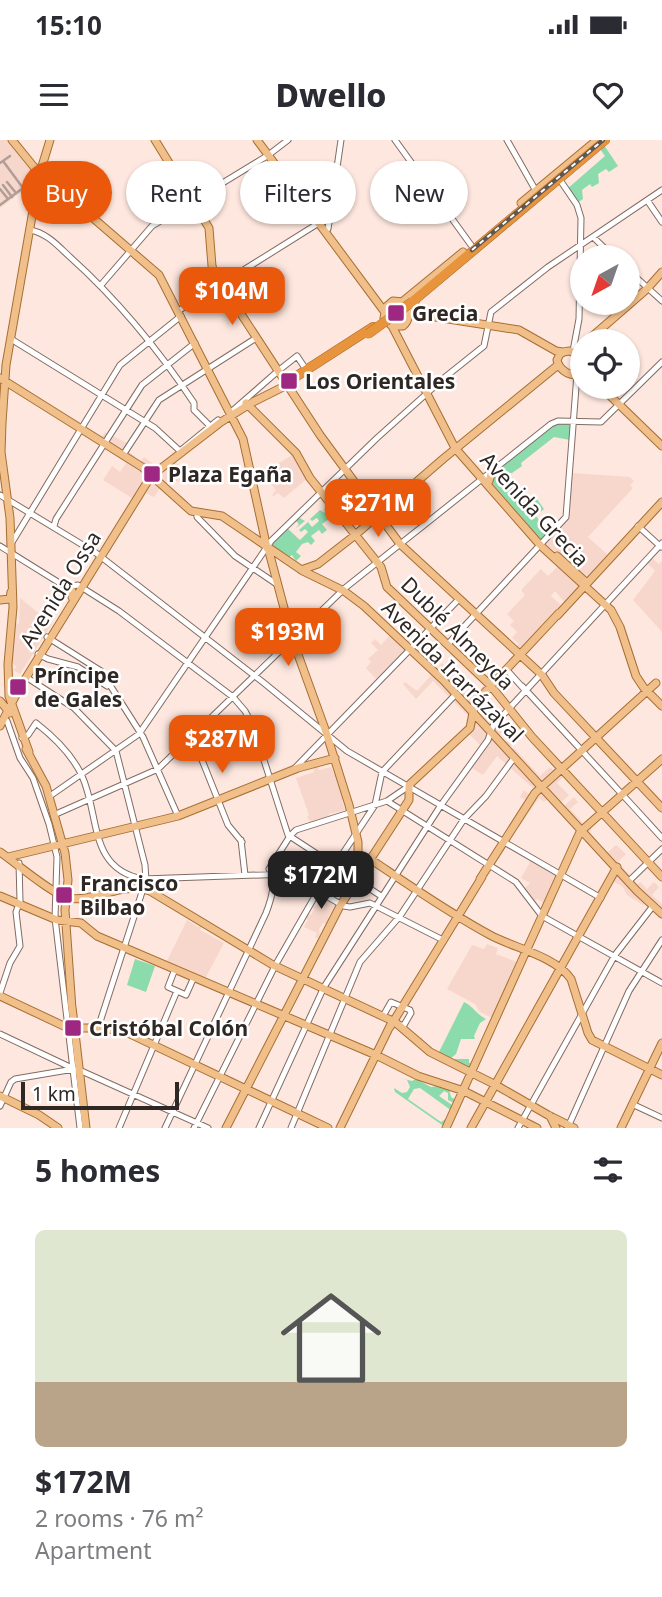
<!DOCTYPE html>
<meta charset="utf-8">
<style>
body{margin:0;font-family:"Noto Sans",sans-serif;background:#f7f7f7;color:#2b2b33;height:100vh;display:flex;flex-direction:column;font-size:26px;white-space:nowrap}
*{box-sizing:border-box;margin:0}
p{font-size:23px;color:#7c7c81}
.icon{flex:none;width:38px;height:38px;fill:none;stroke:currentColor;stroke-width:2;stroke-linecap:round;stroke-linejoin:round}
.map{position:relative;height:988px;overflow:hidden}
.side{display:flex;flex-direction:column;background:#fff;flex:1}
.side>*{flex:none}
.top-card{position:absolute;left:21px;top:21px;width:621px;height:63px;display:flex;gap:14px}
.needle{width:46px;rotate:220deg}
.buttons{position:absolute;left:570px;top:105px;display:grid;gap:14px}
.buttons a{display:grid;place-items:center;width:70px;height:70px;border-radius:50%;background:#fff;box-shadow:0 2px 5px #0004;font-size:35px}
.scale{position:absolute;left:21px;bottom:18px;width:158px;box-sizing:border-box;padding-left:7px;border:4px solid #2f2723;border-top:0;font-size:19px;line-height:24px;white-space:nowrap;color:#2f2723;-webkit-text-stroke:5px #fff;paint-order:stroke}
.price{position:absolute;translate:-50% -60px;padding:0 16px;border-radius:14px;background:#ea580c;color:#fff;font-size:23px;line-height:46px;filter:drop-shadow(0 2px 4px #0008)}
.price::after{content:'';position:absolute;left:50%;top:42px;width:21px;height:16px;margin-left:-10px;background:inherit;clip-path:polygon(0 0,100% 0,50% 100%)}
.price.on{background:#222;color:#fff}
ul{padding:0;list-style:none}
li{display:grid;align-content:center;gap:14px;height:371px;padding:0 35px}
li span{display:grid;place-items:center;height:217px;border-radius:10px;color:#555}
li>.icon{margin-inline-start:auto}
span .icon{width:126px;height:126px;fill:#fffc;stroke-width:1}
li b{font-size:30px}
h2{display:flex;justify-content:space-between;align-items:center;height:84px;padding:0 35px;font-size:30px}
.pill{padding:0 24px;border-radius:32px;background:#fff;box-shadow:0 2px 5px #0004;font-size:24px;line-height:63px}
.pill.on{background:#ea580c;color:#fff}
.status{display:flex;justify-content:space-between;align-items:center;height:49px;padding:0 35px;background:#fff;direction:ltr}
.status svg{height:19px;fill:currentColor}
header{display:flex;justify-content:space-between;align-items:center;height:91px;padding:0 35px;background:#fff;font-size:32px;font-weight:800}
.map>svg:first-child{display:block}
</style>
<div class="status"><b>15:10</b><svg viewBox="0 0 49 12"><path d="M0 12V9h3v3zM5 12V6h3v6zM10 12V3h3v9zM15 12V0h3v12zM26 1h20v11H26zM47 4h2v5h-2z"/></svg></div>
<header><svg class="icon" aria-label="menu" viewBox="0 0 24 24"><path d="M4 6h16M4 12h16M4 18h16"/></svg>Dwello<svg class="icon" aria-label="heart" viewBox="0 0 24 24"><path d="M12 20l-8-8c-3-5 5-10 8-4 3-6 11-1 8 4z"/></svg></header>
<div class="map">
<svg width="662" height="988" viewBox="0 0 662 988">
<rect width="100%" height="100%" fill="#fee7de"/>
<!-- built -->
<path fill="#f7d7cb" d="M0,0h10l21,25 -4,23 -27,20z
M105,292l24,12 -3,6 10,7 -1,2 5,4 4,-6 13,10 -5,4 9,9 -4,-6 17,-13 14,12 -11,9 -2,-2 -7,6 -8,2 -6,9 -8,-4 -6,10 -37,-23 9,-14 8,6 6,-9 -30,-21 4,-7 2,1z
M295,313l13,25 -24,20 -6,-5 -4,3 -2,-1 4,-5 -4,-5 -7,-2 -5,-8z
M572,333l58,4 4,4 -4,4 3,3 -45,49 20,18 -22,25 -41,-37 23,-27z
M652,418l7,6 3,-3v71l-29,-32 22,-29 -8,-8z
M558,426l23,19 -16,18 -10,-12 -4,5 11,10 -42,46 -5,-4 4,-4 -7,-6 5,-6 -7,-7 4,-4 -7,-7 18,-19 -4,-5 20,-21 7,7z
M20,458l32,26 -32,50 -7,-4 4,-3 -7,-5 3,-40 6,2z
M391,494l16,15 -30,31 -11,-12 5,-6 -3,-3 10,-9 -7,-7 4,-4 6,6z
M442,523l5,5 -4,8 4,4 6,-5 6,5 3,-2 2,2 -5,7 9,10 5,-5 4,2 14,-18 2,3 -13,18 6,5 -4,5 15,14 -3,4 8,7 -3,5 5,6 3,-2 5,4 -3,3 2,2 3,-2 26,28 10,-9 3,3 8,-8 8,9 -12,12 12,12 -8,8 6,8 -3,-5 10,-9 4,5 -8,7 14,15 4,-4 6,4 -4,8 12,15 -2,1 -51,-51 -5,5 -5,-4 -20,29 -4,-3 14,-22 -9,-5 4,-7 6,5 5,-5 -38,-34 -14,19 -11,-7 -2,-3 12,-18 -13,-13 -5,5 -5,-6 10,-9 3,-10 -4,2 -35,-35 -17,18 -13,-15 2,-2 12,9z
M317,624l2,6 12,-3 3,7 3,-1 8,26 -3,1 3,10 -16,4 1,4 -19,6 -4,-7 2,-2 -13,-37 18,-6 -1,-7z
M616,705l10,9 -8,8 14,16 -4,4 6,6 6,-6 7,7 7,-7 5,5 -7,8 10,9v10l-16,-13 -3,4 -16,-10 -4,-8 -15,-9 8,-14 -9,-11z
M531,720l28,16 -12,28 -10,-5 -3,3 -10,-13 6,-6 -9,-5z
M322,755l14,9 -8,13 4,2 -2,5 -7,-1 -4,6 1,10 -5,-2 2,-4 -13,-6 4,-7 -4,-2 3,-5 4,2 3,-6 -2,-4 4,2z
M187,780l12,7 2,-3 2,1 -3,5 24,13 -19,36 -39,-16z
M487,804l11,4 -2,6 21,8 -4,10 2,1 -20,43 -5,1 -10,-5 -5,-8 -28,-15 25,-44 12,4z"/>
<!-- green -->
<path fill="#8cdbad" d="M604,5l14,21 -9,6 -3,-3 -8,5 1,9 -7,4 -2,-3 -8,6 1,9 -6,4 -10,-14 38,-33 -5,-7z
M571,283l-1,17 -16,-3 -33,26 1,3 -10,7h-3l2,3 -3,-1 2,5 1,-4 3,4 -5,5 15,18 10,-8 10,14 -8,7 13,16 -8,8 -50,-58 1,-9 60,-49z
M326,364l9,8 -1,3 3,3h2l-6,4 -4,-3 -7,5 5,6 -5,4 -3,-4 -8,6 4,5 -4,4 -3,-3 -6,2 -6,8 5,4 -5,5 -4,-6 -3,2 -17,-11 1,-4 25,-25 7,4 -9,7 3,-4 -3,-3 -9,7 13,12 8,-8 -3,-3 -4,3 -2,-2 9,-8 4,5 7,-6 -2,-3 -5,3 -2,-2 10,-9 7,4 -3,-4 3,-4z
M135,819l20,7 -9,26 -19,-7z
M464,862c10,5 12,12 22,17l-6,4 -6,13 1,3h-14l-5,15 -5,4 -7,-2 20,10 -10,-7h15v4h5l-3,5h-4l3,3 -40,-19 -27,-25 17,14v-2l2,-2 -1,3 4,4 -4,-2 20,13 -2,-3z
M400,938l12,3 4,-2 15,8 7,-1 11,3 2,8 5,3 -2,3 -6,-3v-7l-4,-2 -5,5 13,9v6l-32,-23 -6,1 -6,10 33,23 9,-6 -5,11 -50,-35 -1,-4 8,5 5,-1 3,-5 -3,-7z"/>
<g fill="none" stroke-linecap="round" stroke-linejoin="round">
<!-- taxiway -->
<path stroke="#b09e97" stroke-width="2.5" d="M0,23l10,-7
M7,42l9,11
M3,45l9,12
M0,49l8,10
M0,65l23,-17 -20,-27"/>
<defs>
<path id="minor" d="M395,0l76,105
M507,0l29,51
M560,40l17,25 4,13 -2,101 -6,32
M647,60l15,22
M328,89l13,-89
M30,90c17,3 28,16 40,27 49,44 88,92 124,146v7l16,16
M593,97l21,20
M628,130l34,31
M101,145l51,-59 115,-70 21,-16
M178,171l152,-95
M11,199l144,89 25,23 38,-31
M230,273l48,-42 19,-15 8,12
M123,315l36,-55 97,-62
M0,355l96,58 168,130 83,68 254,147
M197,374v3l38,39 43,29
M54,386l2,-7 86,-134 53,-42
M638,386l23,21
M11,404l109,-179 61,-49
M0,406l66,41 12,-2 41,26 114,86 12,14 8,15 35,109 93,61
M47,497l54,34 42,66 35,79
M447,505l119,-128 11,-143
M38,514l10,5 30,8 29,19
M506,529l18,20
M26,537l48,31 42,43 29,114 1,16 -3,8
M522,546l63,68
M4,579l3,2 13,37 13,20 16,46 8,33 -2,61 25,210
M22,598l6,-3 8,-12c18,14 36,31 46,53 18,39 6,93 61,103l145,-5
M189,599l9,11 30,75 14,17
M584,613l47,51
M294,629l165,-170
M50,656l89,-62 132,-193 106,-103 67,-60 40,-32 7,-34 57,-45 114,-77
M387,661l129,81 26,34 120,67
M631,664l31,34
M56,674l102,-45 187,-181 206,-164 7,-3 43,1 61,-60
M241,700l4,35
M287,734l57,32 6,1 20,-4 73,37
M629,741l33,-32
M175,829l-7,18 18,8 8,-18
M0,853l10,-30 10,-17 -4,-34 4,-11 -1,-38
M383,876l8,-14 19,8 1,3 -7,12h-6
M98,888l45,-139
M0,894l74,35
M77,929l131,59
M632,964l30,14
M0,966l11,-24 4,-3 59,-10
M568,987l61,-136 33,-51
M119,988l58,-137
M165,988l101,-215c5,-13 11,-31 3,-44l21,-33 6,-6 91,-29 22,-15
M194,988l82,-164 42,-73 57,-86 7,-33 74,-78
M259,988l65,-141 117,-182 47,-65 5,-14 169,-183
M291,988l69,-166 40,-46 64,-97 22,-23 28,-38
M518,988l97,-173 38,-49"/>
<path id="major" d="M12,0l22,27 125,108 84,164 24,109
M155,0l54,88 3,38 3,8 105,161 80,109 142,131 12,18 108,115
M257,0l127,171
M521,63l76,-63
M646,150l16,-18
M402,162l61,-50
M410,170l-7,-8 -10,-1 -7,6 -2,11 8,8h11c9,-7 4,-17 12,-24
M410,173l109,17 37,21 7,1
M392,186l63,122 86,98 70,64 9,17 16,49 8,12 18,18
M587,201l61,-53
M583,220c-6,-8 -14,-12 -23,-6l-3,6c2,9 10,15 20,15l6,-6
M0,238l142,89 49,44 31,5 81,55 41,20 20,15 80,75 193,210 25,23
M601,247l61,59
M246,263l50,50 14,25 71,89 6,20 104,99 41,51 130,140
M489,341l3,-10
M268,408l24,90 34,94 23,73 9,37v14l11,8
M557,416l30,27
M301,430l17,-6 36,-28 89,-77 115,-94
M66,447l6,4v6
M0,460l10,-1 1,-7
M557,476l105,-114
M0,561l10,12
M0,586l19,-37 132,-213 70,-54 32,-20 36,-18
M26,609l20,37 19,67 3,27 -3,30 7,99
M29,612l-20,-56 -1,-32 5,-57 -3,-89 -9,-66 1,-29 4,-58 33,-189 11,-36
M0,712c16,11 52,42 68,46 26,5 54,-17 82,-7l123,74 122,57 35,30 64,32 54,31 26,13
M8,717l170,-41 120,-48 37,-10
M370,719c39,26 79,54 120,76 24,13 65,21 81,44l17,54 4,7 70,35
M480,739l55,-86 121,-110
M0,756l57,24 24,3 16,13 279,119 42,21 46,15 73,37
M0,856l68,32h37l23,5 200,95
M72,867l14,121
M390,887l92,-150
M0,956l39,19 19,13
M550,976l6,12
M226,988l114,-222 69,-106v-15l61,-57 5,-25 84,-90
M340,988l51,-104
M446,988l134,-296 82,-73
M471,988l146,-261
M621,988l41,-85"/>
<path id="highway" d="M412,162l193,-162
M286,243l87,-56"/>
</defs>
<!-- minor casing -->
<use href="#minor" stroke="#816c64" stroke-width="7"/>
<!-- major casing -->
<use href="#major" stroke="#a76e33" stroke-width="9"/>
<!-- highway casing -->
<use href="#highway" stroke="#a76e33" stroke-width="10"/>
<!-- minor -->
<use href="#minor" stroke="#fff" stroke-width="5"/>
<!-- major -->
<use href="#major" stroke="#f1bf8a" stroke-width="7"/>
<!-- highway -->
<use href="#highway" stroke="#e7943c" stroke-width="9"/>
<defs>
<path id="rail" d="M472,110l131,-110"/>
</defs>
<!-- rail casing -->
<use href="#rail" stroke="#615650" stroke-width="4.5"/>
<!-- rail -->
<use href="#rail" stroke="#fff" stroke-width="2" stroke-dasharray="5" stroke-linecap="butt"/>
<defs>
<path id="highway-bridge" d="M368,194l44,-32"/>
</defs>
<!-- highway-bridge casing -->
<use href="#highway-bridge" stroke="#a76e33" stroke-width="10" stroke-linecap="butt"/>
<!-- highway-bridge -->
<use href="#highway-bridge" stroke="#e7943c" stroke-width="9"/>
</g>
<!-- markers -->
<g fill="#9d2781" stroke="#fff" stroke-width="2.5">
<rect x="387" y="164" width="18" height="18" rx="3.5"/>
<rect x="280" y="232" width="18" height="18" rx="3.5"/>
<rect x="143" y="325" width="18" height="18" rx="3.5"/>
<rect x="9" y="538" width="18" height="18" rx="3.5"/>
<rect x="55" y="746" width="18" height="18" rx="3.5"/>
<rect x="64" y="879" width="18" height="18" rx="3.5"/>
</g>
<g text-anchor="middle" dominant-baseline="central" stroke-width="5" stroke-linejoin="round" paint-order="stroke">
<!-- poi labels -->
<g font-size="21" font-weight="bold" fill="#2f2723" stroke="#fff" text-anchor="start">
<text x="412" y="173">Grecia</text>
<text x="305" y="241">Los Orientales</text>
<text x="168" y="334">Plaza Egaña</text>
<text x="34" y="535">Príncipe<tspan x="34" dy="24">de Gales</tspan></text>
<text x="80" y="743">Francisco<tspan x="80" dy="24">Bilbao</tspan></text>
<text x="89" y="888">Cristóbal Colón</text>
</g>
<!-- street labels -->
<g font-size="21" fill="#2f2723" stroke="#fff">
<text transform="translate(535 369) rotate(47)">Avenida Grecia</text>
<text transform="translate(60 449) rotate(-58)">Avenida Ossa</text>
<text transform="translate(458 493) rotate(45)">Dublé Almeyda</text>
<text transform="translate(453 531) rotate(45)">Avenida Irarrázaval</text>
</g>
</g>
</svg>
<div class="buttons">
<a><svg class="needle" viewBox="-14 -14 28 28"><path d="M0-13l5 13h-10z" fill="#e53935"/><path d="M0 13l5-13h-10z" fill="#7c7c81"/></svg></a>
<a><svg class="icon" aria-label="locate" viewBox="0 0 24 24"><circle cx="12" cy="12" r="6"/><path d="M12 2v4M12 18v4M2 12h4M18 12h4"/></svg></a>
</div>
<div class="scale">1 km</div>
<b class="price" style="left:232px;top:187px">$104M</b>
<b class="price" style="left:378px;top:399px">$271M</b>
<b class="price" style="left:288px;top:528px">$193M</b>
<b class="price" style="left:222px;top:635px">$287M</b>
<b class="price on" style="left:321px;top:771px">$172M</b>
<div class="top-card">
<a class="pill on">Buy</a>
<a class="pill">Rent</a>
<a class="pill">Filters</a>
<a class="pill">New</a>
</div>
</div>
<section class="side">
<h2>5 homes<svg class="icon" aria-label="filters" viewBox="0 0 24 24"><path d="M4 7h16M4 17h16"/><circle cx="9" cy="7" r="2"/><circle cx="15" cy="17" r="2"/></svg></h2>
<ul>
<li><span style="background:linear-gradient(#dfe7d0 70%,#b9a48a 0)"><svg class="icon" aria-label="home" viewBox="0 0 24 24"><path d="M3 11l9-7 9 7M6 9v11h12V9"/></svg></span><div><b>$172M</b><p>2 rooms · 76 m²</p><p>Apartment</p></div></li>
</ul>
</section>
